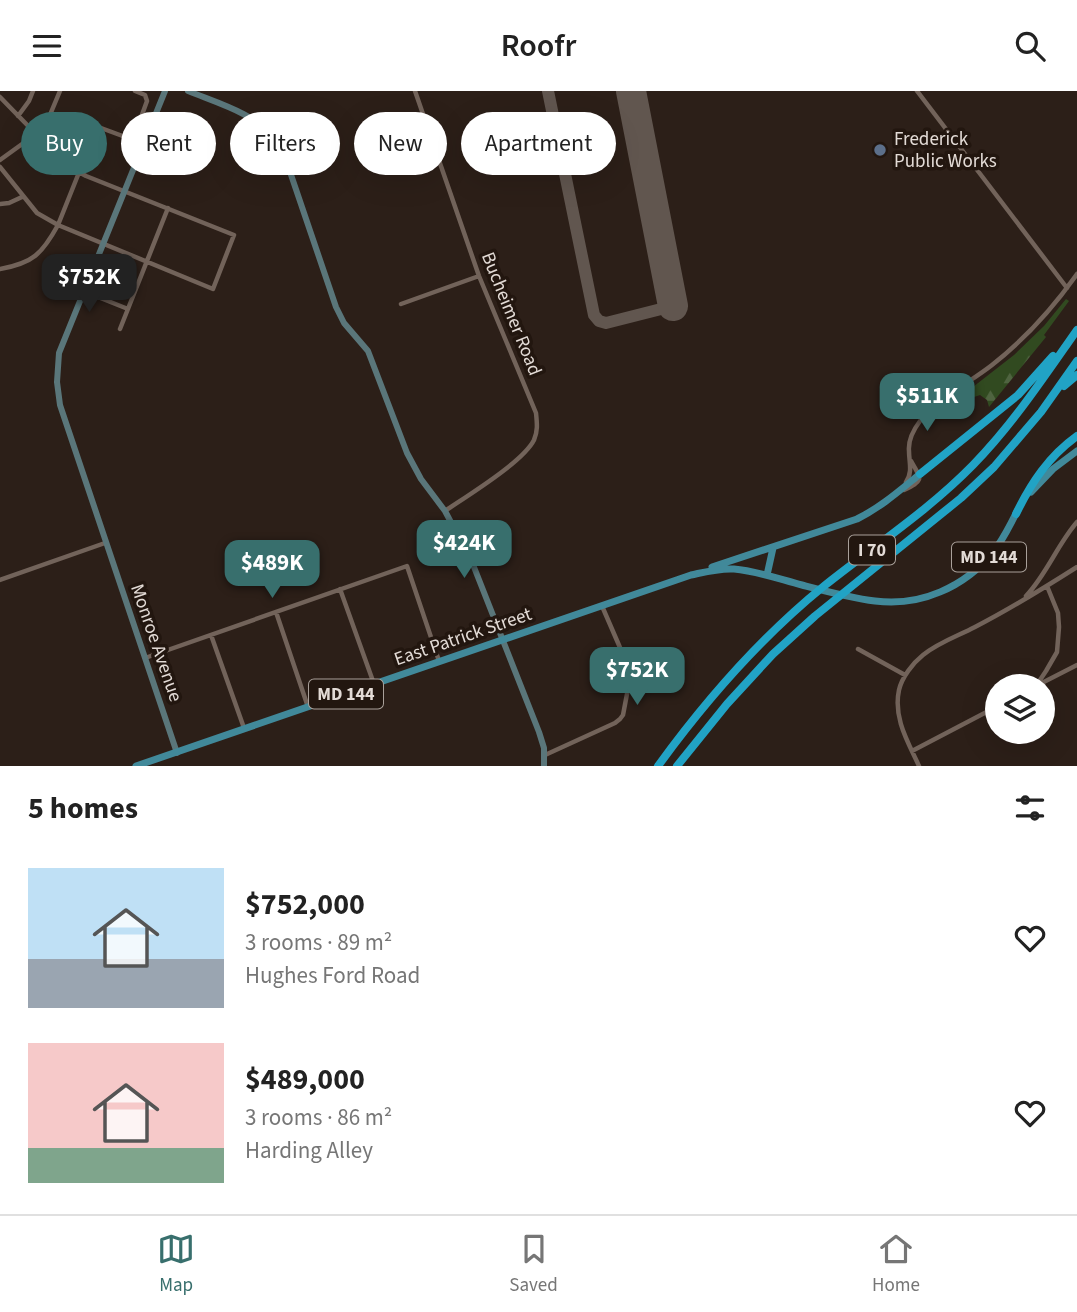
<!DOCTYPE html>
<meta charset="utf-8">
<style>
body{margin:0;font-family:"Source Sans 3",sans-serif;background:#f2f2f2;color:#222;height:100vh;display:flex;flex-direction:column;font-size:26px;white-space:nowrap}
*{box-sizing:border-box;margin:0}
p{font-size:23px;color:#767676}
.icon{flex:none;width:38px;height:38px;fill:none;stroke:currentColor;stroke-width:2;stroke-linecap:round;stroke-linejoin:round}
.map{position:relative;height:675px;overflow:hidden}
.sheet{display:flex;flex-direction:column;background:#fff;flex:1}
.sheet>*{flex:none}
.guide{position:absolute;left:21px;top:21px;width:700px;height:63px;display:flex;gap:14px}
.fabs{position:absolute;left:985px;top:583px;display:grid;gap:14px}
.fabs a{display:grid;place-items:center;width:70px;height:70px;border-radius:50%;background:#fff;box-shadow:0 7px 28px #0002;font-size:35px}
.price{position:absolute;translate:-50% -60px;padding:0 16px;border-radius:14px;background:#386f6d;color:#fff;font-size:23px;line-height:46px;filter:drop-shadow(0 2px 4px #0008)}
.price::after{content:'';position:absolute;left:50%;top:42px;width:21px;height:16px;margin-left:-10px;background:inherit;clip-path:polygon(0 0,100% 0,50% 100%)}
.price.selected{background:#222;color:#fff}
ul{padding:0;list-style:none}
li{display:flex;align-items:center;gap:21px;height:175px;padding:0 28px}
li span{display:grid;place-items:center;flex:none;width:196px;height:140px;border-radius:0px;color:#555}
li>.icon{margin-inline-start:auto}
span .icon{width:84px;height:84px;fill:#fffc;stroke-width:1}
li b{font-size:30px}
h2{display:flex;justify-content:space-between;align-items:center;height:84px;padding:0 28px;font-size:30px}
.pill{padding:0 24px;border-radius:32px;background:#fff;box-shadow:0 7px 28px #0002;font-size:24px;line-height:63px}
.pill.selected{background:#386f6d;color:#fff}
header{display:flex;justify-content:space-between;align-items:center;height:91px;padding:0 28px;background:#fff;font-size:32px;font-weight:600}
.tabs{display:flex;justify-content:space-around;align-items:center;height:98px;border-top:2px solid #e0e0e0;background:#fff;font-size:19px;color:#767676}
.tabs a{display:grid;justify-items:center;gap:4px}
.tabs .selected{color:#386f6d}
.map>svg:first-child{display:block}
</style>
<header><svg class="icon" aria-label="menu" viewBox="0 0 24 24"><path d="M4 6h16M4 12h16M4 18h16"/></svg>Roofr<svg class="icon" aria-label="search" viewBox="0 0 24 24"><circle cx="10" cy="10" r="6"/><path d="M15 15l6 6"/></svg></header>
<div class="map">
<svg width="1077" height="675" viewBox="0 0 1077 675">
<defs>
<pattern id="forest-firs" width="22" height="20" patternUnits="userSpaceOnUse" patternTransform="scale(1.75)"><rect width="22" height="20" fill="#314a20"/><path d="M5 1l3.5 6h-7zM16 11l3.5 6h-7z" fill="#4f6440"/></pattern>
</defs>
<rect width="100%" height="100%" fill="#2c1f18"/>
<!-- forest -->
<path fill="url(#forest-firs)" d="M1066,208l3,2 -25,34 2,2 -57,70 -2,-7 -7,-5 -9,3 -18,13 -7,-3 68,-53 30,-29z"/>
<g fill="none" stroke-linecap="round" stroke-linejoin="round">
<!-- taxiway -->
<path stroke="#61564f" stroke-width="12" d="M548,0l46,224 5,6 7,2 67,-17"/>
<!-- runway -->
<path stroke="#61564f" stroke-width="30" d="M631,0l42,215"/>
<!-- street -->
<path stroke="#72635a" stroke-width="4.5" d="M415,0l64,185 57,137c1,10 2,18 -2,27 -11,22 -67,56 -89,71
M917,0l150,197
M0,6l36,37 39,36 11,6 148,59 -21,54 -155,-64c-16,29 -25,38 -58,44
M18,25l11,-15 4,-10
M0,69l36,-26 11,-12 13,-31
M0,76l37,46 21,12 38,-95 5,-2 27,10 7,-4 12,-33 -2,-6 -10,-4
M0,113l9,-1 13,-6
M93,204l35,14
M401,213l78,-28
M120,238l48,-121
M906,391c7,-10 3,-20 3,-31 -1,-11 5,-22 11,-30 14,-20 52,-40 72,-56 33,-26 61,-57 85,-91
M904,399c20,-10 18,-10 7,-29
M0,489l105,-37
M340,498l34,95
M1026,505c21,-22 31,-51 51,-74
M276,521l32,95
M211,544l33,93
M858,558l47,26
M145,567l262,-92 32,95
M1036,595l10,-15 11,-19 2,-25 -1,-14 -11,-27
M1036,595l41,-21
M912,660l86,-45
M545,664l70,-32 5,-4 3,-4 8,-42 -29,-67
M919,675c-11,-24 -26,-48 -20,-76 3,-13 14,-27 24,-35 16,-13 35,-19 52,-28 35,-18 69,-39 102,-60"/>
<!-- secondary -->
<path stroke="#5a767a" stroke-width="6" d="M165,0l-106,262 -2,29 3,23 117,348
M188,0c29,12 67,22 88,49 4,5 7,13 10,20l50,147 8,16 24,28 39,102 14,26 24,32 27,51 67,170 5,16v18"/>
<!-- primary -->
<path stroke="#41899a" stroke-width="7" d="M1031,401l22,-23 24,-18
M712,476l145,-48c24,-12 42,-28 63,-45
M767,484l6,-27
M136,675l555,-191c14,-3 28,-7 43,-6 23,2 45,10 68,16 23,6 49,13 73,16 45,6 90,-14 118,-49 11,-13 17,-28 25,-42"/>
<!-- highway -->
<path stroke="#21a3c5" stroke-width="8" d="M1064,295l13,-11
M920,383l98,-79 35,-39
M1016,423c15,-31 33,-58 61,-78
M658,675c48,-66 102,-128 166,-180 50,-40 104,-75 149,-121 40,-41 71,-88 104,-135
M677,675l50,-62 46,-50 42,-38 146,-118 33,-31 47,-55 36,-51"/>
</g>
<!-- markers -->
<circle fill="#5c6f8a" stroke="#22160f" stroke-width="2.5" cx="880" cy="59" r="7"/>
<g text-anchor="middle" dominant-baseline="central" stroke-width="7" stroke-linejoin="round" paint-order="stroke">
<!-- shield labels -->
<g fill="#22160f" stroke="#a9a09a" stroke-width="2">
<rect x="849" y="444.5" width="46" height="29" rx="5"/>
<rect x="952" y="451.5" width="74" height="29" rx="5"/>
<rect x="309" y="588.5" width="74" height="29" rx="5"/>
</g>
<g font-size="18" font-weight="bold" fill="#e3dbd6">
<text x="872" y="459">I 70</text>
<text x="989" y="466">MD 144</text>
<text x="346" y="603">MD 144</text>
</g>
<!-- poi labels -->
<g font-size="19" fill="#e3dbd6" stroke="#22160f" text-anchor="start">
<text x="894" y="48">Frederick<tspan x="894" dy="22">Public Works</tspan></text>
</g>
<!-- street labels -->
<g font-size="19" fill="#e3dbd6" stroke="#22160f">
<text transform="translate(511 223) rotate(68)">Bucheimer Road</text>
<text transform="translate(463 546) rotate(-19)">East Patrick Street</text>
<text transform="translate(156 552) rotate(71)">Monroe Avenue</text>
</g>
</g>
</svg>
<div class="fabs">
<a><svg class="icon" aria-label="layers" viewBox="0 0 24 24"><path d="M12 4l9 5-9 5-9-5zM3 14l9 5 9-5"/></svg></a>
</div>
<b class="price selected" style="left:89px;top:223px">$752K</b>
<b class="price" style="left:927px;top:342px">$511K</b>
<b class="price" style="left:464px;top:489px">$424K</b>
<b class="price" style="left:272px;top:509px">$489K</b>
<b class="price" style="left:637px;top:616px">$752K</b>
<div class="guide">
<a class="pill selected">Buy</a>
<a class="pill">Rent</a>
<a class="pill">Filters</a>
<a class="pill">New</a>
<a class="pill">Apartment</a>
</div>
</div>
<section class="sheet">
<h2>5 homes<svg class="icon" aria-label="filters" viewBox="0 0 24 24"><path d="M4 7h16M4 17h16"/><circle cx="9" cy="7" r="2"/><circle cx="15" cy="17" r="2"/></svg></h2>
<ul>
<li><span style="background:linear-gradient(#bfe0f5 65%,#9aa5b1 0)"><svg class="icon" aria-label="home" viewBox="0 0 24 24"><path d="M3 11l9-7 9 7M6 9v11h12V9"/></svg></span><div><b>$752,000</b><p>3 rooms · 89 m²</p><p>Hughes Ford Road</p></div><svg class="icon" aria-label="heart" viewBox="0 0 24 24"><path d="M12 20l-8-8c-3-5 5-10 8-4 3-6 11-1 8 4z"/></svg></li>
<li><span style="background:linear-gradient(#f6c9c9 75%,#7fa58c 0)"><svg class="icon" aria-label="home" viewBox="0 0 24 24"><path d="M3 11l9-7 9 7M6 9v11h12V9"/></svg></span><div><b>$489,000</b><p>3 rooms · 86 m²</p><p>Harding Alley</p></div><svg class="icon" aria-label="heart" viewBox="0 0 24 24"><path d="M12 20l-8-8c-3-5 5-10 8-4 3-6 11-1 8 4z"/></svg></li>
</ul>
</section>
<nav class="tabs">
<a class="selected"><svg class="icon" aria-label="map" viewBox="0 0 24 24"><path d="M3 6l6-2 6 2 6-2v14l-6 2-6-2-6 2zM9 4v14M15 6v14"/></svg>Map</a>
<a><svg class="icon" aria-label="saved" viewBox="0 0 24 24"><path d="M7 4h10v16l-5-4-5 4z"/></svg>Saved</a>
<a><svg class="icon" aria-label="home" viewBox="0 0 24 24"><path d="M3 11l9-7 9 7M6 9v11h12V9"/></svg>Home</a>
</nav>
